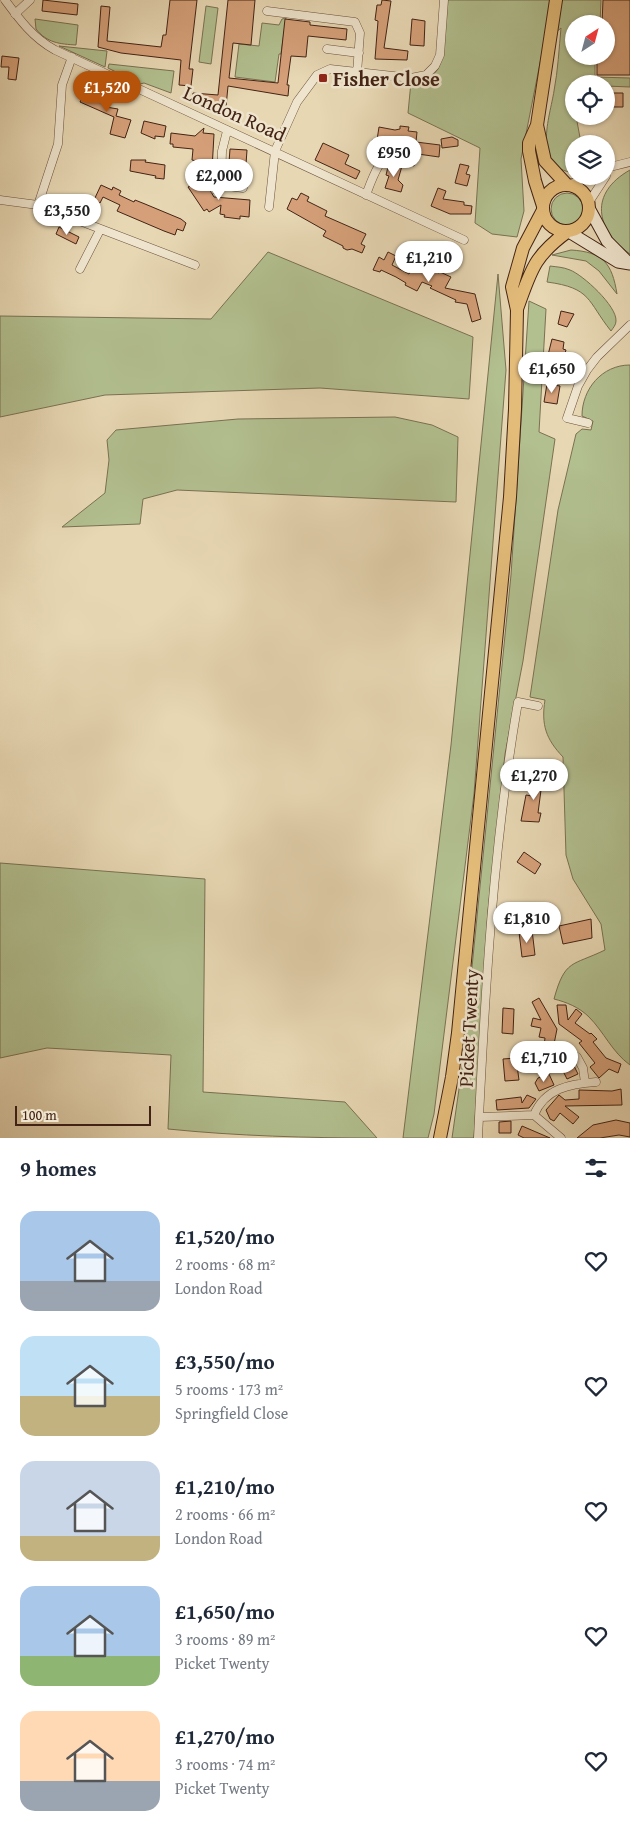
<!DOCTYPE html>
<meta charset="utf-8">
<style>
body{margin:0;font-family:"Gentium Book Plus",serif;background:#f2f2f3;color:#1f2937;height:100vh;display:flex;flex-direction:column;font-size:19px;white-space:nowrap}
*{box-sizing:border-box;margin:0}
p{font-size:16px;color:#747a83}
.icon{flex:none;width:28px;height:28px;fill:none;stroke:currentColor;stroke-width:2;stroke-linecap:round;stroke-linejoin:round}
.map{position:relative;height:1138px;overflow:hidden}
.drawer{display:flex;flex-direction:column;background:#fff;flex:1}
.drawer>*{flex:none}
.needle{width:32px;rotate:36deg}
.buttons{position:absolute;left:565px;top:15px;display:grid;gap:10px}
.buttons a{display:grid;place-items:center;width:50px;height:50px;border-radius:50%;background:#fff;box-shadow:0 1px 4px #0004;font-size:25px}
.scale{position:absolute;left:15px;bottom:12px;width:136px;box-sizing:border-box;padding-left:5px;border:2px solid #432315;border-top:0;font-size:14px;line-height:18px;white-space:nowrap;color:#432315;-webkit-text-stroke:4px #efe5ce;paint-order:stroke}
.price{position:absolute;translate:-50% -42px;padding:0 11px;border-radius:18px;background:#fff;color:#222;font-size:16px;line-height:32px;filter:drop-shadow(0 1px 2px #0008)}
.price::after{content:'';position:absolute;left:50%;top:30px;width:15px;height:11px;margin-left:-8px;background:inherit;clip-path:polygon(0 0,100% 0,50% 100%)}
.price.current{background:#b45309;color:#fff}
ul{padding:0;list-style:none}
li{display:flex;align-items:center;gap:15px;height:125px;padding:0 20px}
li span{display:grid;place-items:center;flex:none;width:140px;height:100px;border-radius:15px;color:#555}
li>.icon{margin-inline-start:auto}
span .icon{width:60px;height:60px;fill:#fffc;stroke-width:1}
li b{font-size:21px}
h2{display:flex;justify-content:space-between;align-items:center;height:60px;padding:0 20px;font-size:21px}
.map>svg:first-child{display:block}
</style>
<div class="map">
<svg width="630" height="1138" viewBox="0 0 630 1138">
<rect width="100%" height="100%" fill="#e7d7b3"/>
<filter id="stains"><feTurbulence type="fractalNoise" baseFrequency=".004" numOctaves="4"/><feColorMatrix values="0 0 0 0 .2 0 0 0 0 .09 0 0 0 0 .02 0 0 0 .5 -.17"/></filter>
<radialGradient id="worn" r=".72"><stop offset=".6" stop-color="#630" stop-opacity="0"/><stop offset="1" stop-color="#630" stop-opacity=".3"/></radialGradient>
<!-- green -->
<path fill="#b2bf8f" stroke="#7a7152" d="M447,0h154l-1,24h-26v32h21v21l35,1v9l-24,-1v-2h-32v32h2l5,27 6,1h-13v29c-43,-6 -24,-56 -20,-82 4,-21 5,-42 7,-63l-17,15 -23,116 3,52 -7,26 -25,-3 -17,-11 5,-75 -72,-35 3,-31c29,-2 31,-18 33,-43 1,-13 2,-26 3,-39z
M206,6l12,2 -7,56 -12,-2z
M286,18l-5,36h-2l-4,28 -40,-5 4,-33 20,2 3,-23 17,2 3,-6z
M35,19l43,6 -2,20c-16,-1 -29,-2 -40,-16z
M59,46l48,5 -2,16z
M109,64l65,7 -3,22 -27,-10 -4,1 -32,-16z
M630,170v84c-35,-25 -41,-61 0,-84z
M551 209a16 16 0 1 1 32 0a16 16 0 1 1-32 0Z
M571,250c32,2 41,13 46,44l-18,-23 -13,-10 -34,-6z
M268,252l205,85 -4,62 -149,-11 -215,7 -105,22v-101l211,3z
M550,266c7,1 13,1 20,4 13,5 47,36 46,51 0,4 -3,7 -5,10 -24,-30 -19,-43 -64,-49z
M498,274l8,96 -32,424 -40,320 -6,24h-25l48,-393z
M529,301l17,8 -7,123 16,7 -32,222 -18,93 -17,157 -14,227h-22l10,-70 49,-493z
M630,365v700c-18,-13 -26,-33 -41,-48 -10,-10 -23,-15 -35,-18 11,-40 18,-33 51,-49l-4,-26 -28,-45 -7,-24 -3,-98c-17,-18 -22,-32 -18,-57l-15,-3 28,-187 18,-76 6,-5 9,1 2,-9 -11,-5c0,-27 20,-51 48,-51z
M395,417l37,8 26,12 -2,65 -279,-12 -34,9 -3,25 -78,3 43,-34 4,-33 -2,-20 9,-10 122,-11z
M0,863l205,16 -2,213 142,10 32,36c-69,0 -140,-2 -209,-9l3,-74 -124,-7 -47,10z"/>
<!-- building -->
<path fill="#d5a079" stroke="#432315" d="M43,0l35,4 -1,11 -35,-4z
M170,0h27l-8,69h4l-2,17 -12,-1 2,-25 -60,-7 -23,-6 3,-41 9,1 -3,34 54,6 2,-12h3z
M228,0h27l-4,45 -18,-2 -4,35 49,5 7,-64 25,3v3l37,4 -1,11 -38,-4 -2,21 -15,-1 -4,29h2l-1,11 -60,-10 -2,21 -34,-3 1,-11 25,2z
M382,0l9,1 -7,47 24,3 -1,9 -32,-1 3,-38 -3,-1 2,-15h4z
M603,0h27v75h-33v-19h9v-32h-4z
M412,19l13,2 -1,25 -14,-1z
M2,56l17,2 -3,22 -8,-1 1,-12h-8z
M86,90l23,11 -3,6 12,2 -2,7 15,4 -6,18 -15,-4 4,-17 -34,-15z
M606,93h17v14h-17z
M144,121l22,5 -2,11 -9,-1v3l-14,-6z
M400,126l9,1 -1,4 9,1 -1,10 24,3 -1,12 -21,-3 -4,12 -9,-3 4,-15 -6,-1 -1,-3 -25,-4 2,-13 16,3 5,-1z
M204,128l-1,5 11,1 -2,36 -12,-1 1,-3 -5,-1v-4l-4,-1 1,-11 -20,-2v-3h-3l1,-11 24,3z
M452,137l6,3v6l-16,2 -1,-9z
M372,140l9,2 -2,14 -9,-2z
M323,143l26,12 -4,9 15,7 -4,8 -41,-19z
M230,149l17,1 -2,28 -17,-2z
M131,160h15l-1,2 20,3 -1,14 -9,-1 1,-2 -26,-5z
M389,163l13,3 -4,14 5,5 -2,7 -16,-4 4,-12 -3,-1z
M460,164l9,2 -3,8 4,1 -3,11 -12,-3z
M201,175l13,22 36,3 -1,17 -9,-1v3l-16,-2 1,-2 -5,-1 1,-9 -12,7 -2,-3 -3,2 -16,-24 4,-2 -1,-3z
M101,185l11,5 1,-3 8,4 -2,4 15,7 1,-2 10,4 36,15 5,4 -3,8 -6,-2 -2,6 -11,-4 -47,-20 3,-6 -17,-8 -3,6 -6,-3z
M438,188l8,3 -3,8 21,3v3l8,1 -1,8h-21l-19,-8z
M301,193l8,4 -2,4 20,10 -2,5 41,18 -5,10 4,2 -3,7 -10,-4 -5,1 -4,-2v-2l-20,-10 3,-5 -39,-22 5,-11 5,2z
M59,227l20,10 -3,7 -20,-10z
M388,252l8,4 -4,9 17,9 4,-7 16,8 3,-5 7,3 1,-1 11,5 -6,11 30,6 6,25 -9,3 -5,-18 -12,-2 1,-2 -26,-12 2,-2 -10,-4 -5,9 -12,-6 1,-2 -10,-6 -15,-7 -1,2 -7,-2 6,-13 5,3z
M561,311l13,3 -7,13 -9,-3z
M552,339l12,3 -1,7 3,1 -4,13 -15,-4z
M547,384l13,2 -3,18 -13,-2z
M536,774l10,2 -2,14h-3l-3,23h3l-2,9 -18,-1 5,-26 6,1z
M524,852l17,12 -6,10 -18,-12z
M591,919l1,19 -29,6 -4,-18z
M532,930l3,25 -13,2 -3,-25z
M539,998l18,31 -3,15 9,23 -10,3 -9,-24 1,-8 -6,-1 2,-9 -10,-2 2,-8 8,2 -9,-18z
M557,1005h9l2,15 8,-11 6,5 -7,9 15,11 1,-1 6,6 -4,3 13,16 15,6 -3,9 -9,-4 -10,9 -9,-11 5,-4 -16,-20 3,-2 -23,-17z
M503,1008l11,1 -1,25 -11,-1z
M516,1058l3,22 -14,1 -2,-22z
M573,1064l5,10 -11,5 -5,-10z
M549,1074l5,11 -15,6 -4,-8 3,-5z
M621,1089l1,16 -57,1 14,11 -6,7 -13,-11 -6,8 -4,-2 -4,-9 13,-15 6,5 14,-1v-9l33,1z
M527,1095l9,4 -7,9 -32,2 -1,-10 25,-3 1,6z
M616,1120l14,3v14l-11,-2 -19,3h-23l16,-13z
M511,1121v12h-12v-11z
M522,1126l28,12h-26l-6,-3z"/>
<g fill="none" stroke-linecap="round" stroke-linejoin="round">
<defs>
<path id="minor" d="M5,0c14,19 28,38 50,50l409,190
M267,11l88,11 5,11 -3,40
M15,14l15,-14
M327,49l32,4
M606,168l24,-6
M221,185l1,-34 5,-20
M570,185l17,-9
M214,189l7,-4 22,3
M366,195c6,-16 14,-41 32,-46
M0,200l38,5 157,60
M589,202l17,-26
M38,205l20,-61 4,-59 10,-28
M269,207l6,-56 22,-49 20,-27 13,-6 81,9 15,-3 9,-9 5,-11 4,-55
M80,269l20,-39
M588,423l-21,-5 11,-32 9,-16 10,-13 33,-32
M577,1057l6,11 2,15
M480,1117l54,-2
M478,1138c7,-146 15,-292 40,-436l20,4
M561,1138l-27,-23c11,-27 36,-31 62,-33"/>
<path id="secondary" d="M590,210l17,31 23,23
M569,232l49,30 12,2"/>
<path id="primary" d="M537,125l8,36 22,24
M543 208a23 23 0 1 1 46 0a23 23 0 1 1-46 0Z
M543,206l-8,-25 -6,-30v-8l8,-18 19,-125
M517,309c14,-38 16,-52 50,-77
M440,1138l12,-61 6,-44 52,-536 5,-88 2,-99 -5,-23 11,-39 20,-38"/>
</defs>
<!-- minor casing -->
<use href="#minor" stroke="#6c503c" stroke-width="9"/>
<!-- secondary casing -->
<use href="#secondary" stroke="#432315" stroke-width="13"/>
<!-- primary casing -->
<use href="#primary" stroke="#432315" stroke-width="14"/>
<!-- minor -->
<use href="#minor" stroke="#efe5ce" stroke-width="8"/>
<!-- secondary -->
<use href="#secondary" stroke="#efe5ce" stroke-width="11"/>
<!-- primary -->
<use href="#primary" stroke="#e4bc7a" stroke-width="12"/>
</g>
<!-- markers -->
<rect fill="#8f2418" stroke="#efe5ce" stroke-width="2" x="318" y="73" width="10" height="10" rx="2.5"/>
<g text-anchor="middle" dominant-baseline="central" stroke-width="5" stroke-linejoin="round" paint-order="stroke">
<!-- poi labels -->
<g font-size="20" font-weight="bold" fill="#432315" stroke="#efe5ce" text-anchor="start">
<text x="333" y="78">Fisher Close</text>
</g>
<!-- street labels -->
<g font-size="20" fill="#432315" stroke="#efe5ce">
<text transform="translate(235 113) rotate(24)">London Road</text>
<text transform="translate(468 1028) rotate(-87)">Picket Twenty</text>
</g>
</g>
<rect width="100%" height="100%" filter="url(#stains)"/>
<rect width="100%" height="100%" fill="url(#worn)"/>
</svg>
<div class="buttons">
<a><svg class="needle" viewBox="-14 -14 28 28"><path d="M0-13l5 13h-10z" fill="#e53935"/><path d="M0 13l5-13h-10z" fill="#747a83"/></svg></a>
<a><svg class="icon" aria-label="locate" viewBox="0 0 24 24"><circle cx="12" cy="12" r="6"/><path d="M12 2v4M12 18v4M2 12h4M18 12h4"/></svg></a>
<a><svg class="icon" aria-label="layers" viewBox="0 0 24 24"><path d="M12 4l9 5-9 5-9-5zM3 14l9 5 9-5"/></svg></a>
</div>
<div class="scale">100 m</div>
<b class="price current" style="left:107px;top:113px">£1,520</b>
<b class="price" style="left:394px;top:178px">£950</b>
<b class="price" style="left:219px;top:201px">£2,000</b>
<b class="price" style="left:67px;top:236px">£3,550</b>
<b class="price" style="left:429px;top:283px">£1,210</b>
<b class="price" style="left:552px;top:394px">£1,650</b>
<b class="price" style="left:534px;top:801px">£1,270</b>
<b class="price" style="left:527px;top:944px">£1,810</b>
<b class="price" style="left:544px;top:1083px">£1,710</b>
</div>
<section class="drawer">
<h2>9 homes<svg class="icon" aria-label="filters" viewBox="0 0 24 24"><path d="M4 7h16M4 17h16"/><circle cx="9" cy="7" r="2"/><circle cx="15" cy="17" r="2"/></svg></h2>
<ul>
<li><span style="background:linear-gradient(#a9c7e8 70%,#9aa5b1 0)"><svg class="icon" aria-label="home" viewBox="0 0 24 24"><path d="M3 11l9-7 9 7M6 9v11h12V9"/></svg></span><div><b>£1,520/mo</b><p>2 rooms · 68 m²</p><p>London Road</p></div><svg class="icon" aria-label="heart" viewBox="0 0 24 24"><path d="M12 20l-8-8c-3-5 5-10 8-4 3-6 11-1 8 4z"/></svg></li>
<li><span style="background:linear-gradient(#bfe0f5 60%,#c2b280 0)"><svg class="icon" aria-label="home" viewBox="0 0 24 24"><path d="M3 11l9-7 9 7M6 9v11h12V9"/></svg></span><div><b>£3,550/mo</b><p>5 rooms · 173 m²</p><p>Springfield Close</p></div><svg class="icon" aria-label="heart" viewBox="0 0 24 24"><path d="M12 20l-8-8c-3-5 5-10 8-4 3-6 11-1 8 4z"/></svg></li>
<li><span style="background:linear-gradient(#c9d6e8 75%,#c2b280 0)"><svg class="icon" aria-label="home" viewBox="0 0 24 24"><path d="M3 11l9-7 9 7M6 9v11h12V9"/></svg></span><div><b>£1,210/mo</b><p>2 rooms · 66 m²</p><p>London Road</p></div><svg class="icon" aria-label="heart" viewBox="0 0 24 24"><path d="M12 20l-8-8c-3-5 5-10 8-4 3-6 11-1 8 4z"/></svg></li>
<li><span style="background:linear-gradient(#a9c7e8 70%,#8fb573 0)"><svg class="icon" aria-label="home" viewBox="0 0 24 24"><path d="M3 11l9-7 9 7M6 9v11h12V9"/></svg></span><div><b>£1,650/mo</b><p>3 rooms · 89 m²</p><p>Picket Twenty</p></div><svg class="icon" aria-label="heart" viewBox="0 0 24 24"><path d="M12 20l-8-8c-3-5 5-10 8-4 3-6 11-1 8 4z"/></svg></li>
<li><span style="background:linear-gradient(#ffd9b3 70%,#9aa5b1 0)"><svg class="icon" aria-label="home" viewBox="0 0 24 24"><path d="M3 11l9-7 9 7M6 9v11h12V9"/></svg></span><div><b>£1,270/mo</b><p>3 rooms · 74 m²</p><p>Picket Twenty</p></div><svg class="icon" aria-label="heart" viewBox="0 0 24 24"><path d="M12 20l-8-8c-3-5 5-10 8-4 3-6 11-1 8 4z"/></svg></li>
</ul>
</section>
